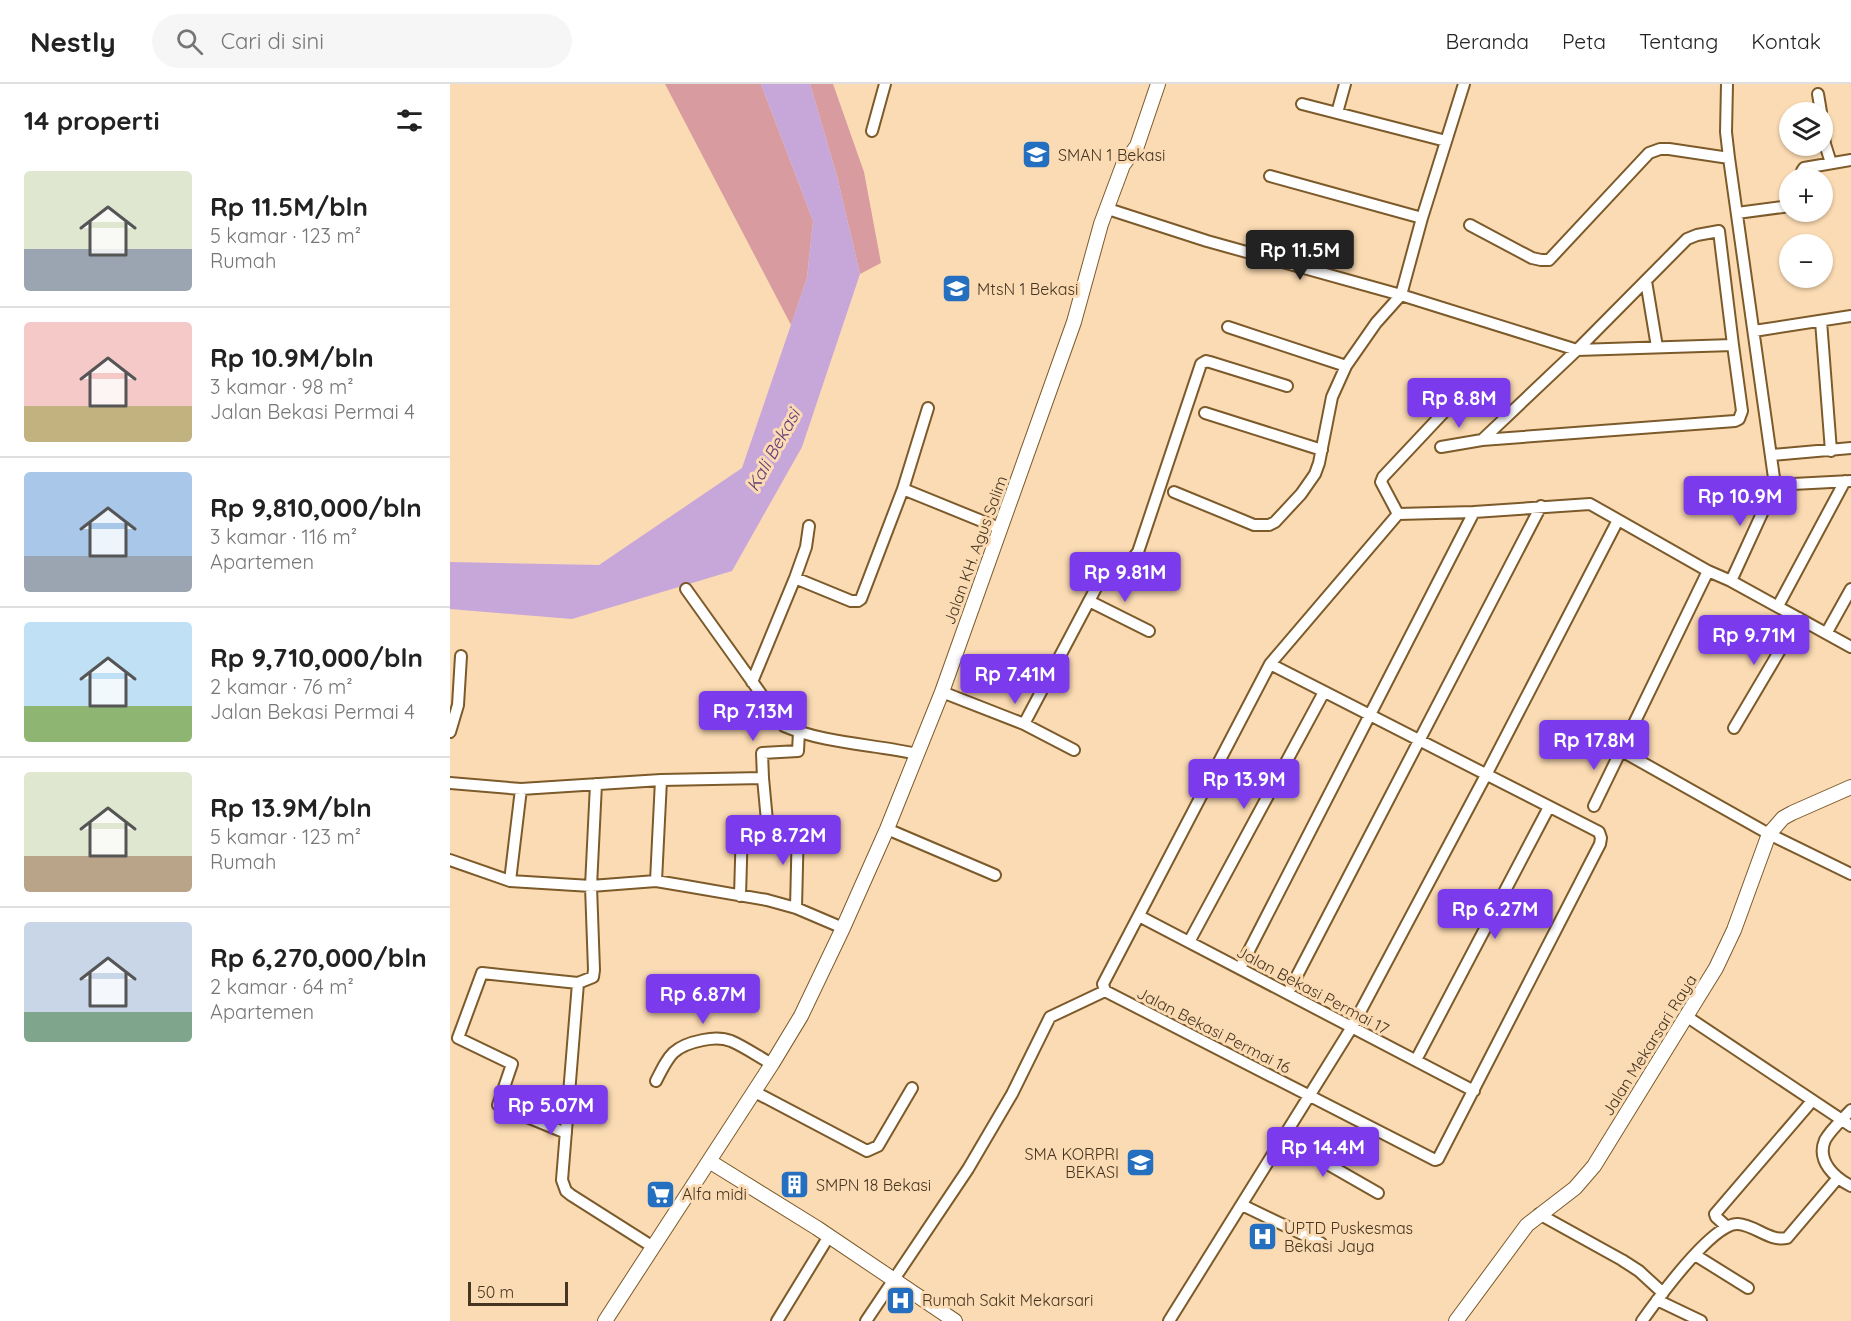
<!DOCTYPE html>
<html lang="id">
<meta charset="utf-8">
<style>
body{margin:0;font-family:Quicksand,sans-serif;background:#f6f6f6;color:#222;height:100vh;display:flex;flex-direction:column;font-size:22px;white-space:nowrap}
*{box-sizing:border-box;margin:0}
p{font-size:20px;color:#767676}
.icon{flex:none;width:33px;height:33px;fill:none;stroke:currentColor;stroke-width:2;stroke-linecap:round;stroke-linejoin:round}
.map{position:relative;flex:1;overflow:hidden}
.sheet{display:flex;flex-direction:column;background:#fff;width:450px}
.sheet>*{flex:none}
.controls{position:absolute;left:1329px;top:18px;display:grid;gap:12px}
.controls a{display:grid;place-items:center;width:54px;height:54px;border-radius:50%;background:#fff;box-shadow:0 2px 4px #0004;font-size:30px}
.scale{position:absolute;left:18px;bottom:15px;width:100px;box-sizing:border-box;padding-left:6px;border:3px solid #453521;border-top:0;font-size:16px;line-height:21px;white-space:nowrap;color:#453521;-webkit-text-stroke:4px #fbdbb3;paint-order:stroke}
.price{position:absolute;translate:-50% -51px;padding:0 14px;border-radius:6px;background:#7c3aed;color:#fff;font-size:20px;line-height:39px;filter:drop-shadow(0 2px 3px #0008)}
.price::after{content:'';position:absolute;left:50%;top:36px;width:18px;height:14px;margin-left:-9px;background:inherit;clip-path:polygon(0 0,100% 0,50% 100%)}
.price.current{background:#222;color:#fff}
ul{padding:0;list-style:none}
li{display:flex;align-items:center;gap:18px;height:150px;padding:0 24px}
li+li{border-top:2px solid #e0e0e0}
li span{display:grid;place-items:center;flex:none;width:168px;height:120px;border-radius:6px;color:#555}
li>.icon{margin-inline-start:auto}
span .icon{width:72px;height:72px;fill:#fffc;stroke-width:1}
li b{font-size:26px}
h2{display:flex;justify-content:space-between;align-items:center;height:72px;padding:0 24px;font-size:26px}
header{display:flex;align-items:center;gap:36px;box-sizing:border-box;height:84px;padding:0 30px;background:#fff;border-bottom:2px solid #e0e0e0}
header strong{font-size:28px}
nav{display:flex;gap:33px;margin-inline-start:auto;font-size:21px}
.search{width:420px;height:54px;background:#f6f6f6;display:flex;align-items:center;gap:15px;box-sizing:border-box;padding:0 21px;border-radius:33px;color:#767676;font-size:22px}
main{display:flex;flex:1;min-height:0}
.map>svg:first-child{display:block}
</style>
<header>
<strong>Nestly</strong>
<div class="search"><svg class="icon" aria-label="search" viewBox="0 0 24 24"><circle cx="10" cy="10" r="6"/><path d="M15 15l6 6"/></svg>Cari di sini</div>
<nav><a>Beranda</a><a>Peta</a><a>Tentang</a><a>Kontak</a></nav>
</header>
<main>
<section class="sheet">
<h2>14 properti<svg class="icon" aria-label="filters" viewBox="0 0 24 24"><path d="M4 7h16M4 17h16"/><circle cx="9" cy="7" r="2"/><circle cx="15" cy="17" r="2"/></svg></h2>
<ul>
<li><span style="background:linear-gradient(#dfe7d0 65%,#9aa5b1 0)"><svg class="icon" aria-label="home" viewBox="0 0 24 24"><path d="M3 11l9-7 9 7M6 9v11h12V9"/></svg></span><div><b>Rp 11.5M/bln</b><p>5 kamar · 123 m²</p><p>Rumah</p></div></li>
<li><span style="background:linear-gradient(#f6c9c9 70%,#c2b280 0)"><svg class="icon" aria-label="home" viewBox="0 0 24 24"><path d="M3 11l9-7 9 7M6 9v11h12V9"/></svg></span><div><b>Rp 10.9M/bln</b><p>3 kamar · 98 m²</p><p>Jalan Bekasi Permai 4</p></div></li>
<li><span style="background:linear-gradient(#a9c7e8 70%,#9aa5b1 0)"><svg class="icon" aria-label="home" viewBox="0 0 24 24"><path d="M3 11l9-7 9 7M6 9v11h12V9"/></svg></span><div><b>Rp 9,810,000/bln</b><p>3 kamar · 116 m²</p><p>Apartemen</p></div></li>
<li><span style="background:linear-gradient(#bfe0f5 70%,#8fb573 0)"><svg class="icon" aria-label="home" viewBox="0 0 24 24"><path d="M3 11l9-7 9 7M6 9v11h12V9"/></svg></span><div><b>Rp 9,710,000/bln</b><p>2 kamar · 76 m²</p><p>Jalan Bekasi Permai 4</p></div></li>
<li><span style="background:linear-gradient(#dfe7d0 70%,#b9a48a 0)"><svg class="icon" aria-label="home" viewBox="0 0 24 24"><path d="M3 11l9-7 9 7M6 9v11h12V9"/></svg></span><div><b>Rp 13.9M/bln</b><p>5 kamar · 123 m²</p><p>Rumah</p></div></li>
<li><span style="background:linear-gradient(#c9d6e8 75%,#7fa58c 0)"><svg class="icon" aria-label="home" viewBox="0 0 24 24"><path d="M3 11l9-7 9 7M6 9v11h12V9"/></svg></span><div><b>Rp 6,270,000/bln</b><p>2 kamar · 64 m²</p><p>Apartemen</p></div></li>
</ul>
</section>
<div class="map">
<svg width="1401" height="1237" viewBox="0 0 1401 1237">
<rect width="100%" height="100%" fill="#fbdbb3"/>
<!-- green -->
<path fill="#d79ba0" d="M215,0h96l52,137 -6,57 -16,47z
M360,0h23l31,88 17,91 -21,11 -23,-98z"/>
<!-- water -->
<path fill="#c7a6da" d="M311,0h49l27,92 23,98 -58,173 -70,124 -160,48 -122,-10v-47l149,3 143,-97 65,-190 6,-57z"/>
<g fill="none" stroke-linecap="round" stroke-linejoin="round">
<defs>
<path id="minor" d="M1277,0l-1,48 3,26 46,327
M1368,10l3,18
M852,20l144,37
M887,29l8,-29
M1372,37l3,23 6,19
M422,47l13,-47
M820,92l152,42
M1351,94l1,-7 2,-3 47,-8
M658,125l99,32 194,54 176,55 110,-111 10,-4 22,-4 14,114 -156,5 -95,90 253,-19 4,-2 3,-8 -9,-66
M1287,129l53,-7
M1020,141l62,33 9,2h8l100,-107 11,-4h9l60,9
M1196,197l11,66
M1371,237l10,130
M778,243l118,39
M1304,247l97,-15
M995,327l-62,66 -2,5 17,32 76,-2
M755,329l117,37
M991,363l41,-7
M1322,371l79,-7
M1325,401l76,-4
M453,405l96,39
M724,408l80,33h15l6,-3 26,-28 14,-20 4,-11 13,-66 14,-31 30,-43 25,-28 21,-77 42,-134
M345,494l56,23h7l3,-2 42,-110 25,-81
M1281,497l44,-96
M236,505l98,137c42,18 89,18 133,28
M639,517l60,30
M1328,522l67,-125
M1377,548l24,-43
M302,598l43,-104 11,-31 3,-21
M492,608l82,32 50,26
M574,640l73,-138c12,-14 31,-19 41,-34l63,-188 5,-3 4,1 77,24
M1284,644l65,-110
M0,648l8,-27 3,-49
M1170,666l149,84 82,40
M313,694l-1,-25 36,-2 1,-19
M0,699l71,6 140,-9 102,-2 4,43 3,2 28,1 -2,84
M146,700l-5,102 3,84 -1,7 -15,6 -16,197 4,11 5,4 82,52
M1144,722l114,-235
M437,745l108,46
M0,776l60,21 81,5 65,-5 30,5 81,14 29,8 47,20
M60,797l11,-92
M206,797l5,-101
M290,812l2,-70
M689,832l335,175
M739,858l135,-250
M790,884l234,-456 116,-8 118,67 23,10 120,66
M655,907l330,169 3,-1 162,-315 1,-6 -2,-6 -329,-168
M655,907l-2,-7 167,-320 128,-150
M838,909l253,-487
M1236,932l165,110
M966,976l133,-253
M206,997c13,-26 17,-35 47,-41 9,-2 18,-3 28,1 14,6 28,16 41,23
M305,1008l112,59 11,-5 34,-58
M1401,1026c-8,9 -20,19 -26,30 -9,21 10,38 26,46
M116,1049l-68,-28 14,-41 -54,-26 24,-65 96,10
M832,1054l96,55
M792,1121l79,38
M1089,1130l83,46 17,11 24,22
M1276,1142l-10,-9 -1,-3 97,-113
M1245,1171l53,33
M1207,1216l44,21
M327,1237l52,-85
M416,1237l102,-152 44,-75 38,-77 55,-26
M719,1237l183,-294 134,-252 132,-255
M1192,1237c15,-21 71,-99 96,-97 17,1 32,18 49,14l50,-59"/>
<path id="tertiary" d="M259,1077l108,67 138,93
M155,1237l167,-257 29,-48 42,-88 44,-99 55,-137 132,-370 27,-98 22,-59 14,-19 21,-62
M1006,1237l71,-96 48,-37 19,-22 122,-198 18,-38 35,-96 14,-16 9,-5 59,-26"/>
</defs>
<!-- minor casing -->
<use href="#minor" stroke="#7c5a2a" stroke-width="14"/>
<!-- tertiary casing -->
<use href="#tertiary" stroke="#7c5a2a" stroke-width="16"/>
<!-- minor -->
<use href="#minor" stroke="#fff" stroke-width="10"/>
<!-- tertiary -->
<use href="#tertiary" stroke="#fff" stroke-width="14"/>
</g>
<!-- icons -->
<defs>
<symbol id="school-square" viewBox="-11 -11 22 22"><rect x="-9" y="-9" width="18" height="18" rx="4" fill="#246fbf" stroke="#fbdbb3"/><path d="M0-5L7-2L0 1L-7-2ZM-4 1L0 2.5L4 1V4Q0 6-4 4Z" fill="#fff"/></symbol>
<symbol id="building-square" viewBox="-11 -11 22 22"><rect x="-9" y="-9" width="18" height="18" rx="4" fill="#246fbf" stroke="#fbdbb3"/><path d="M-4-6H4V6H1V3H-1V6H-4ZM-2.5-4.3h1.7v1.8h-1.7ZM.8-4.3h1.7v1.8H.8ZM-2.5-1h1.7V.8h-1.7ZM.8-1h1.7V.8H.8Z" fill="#fff"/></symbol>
<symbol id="supermarket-square" viewBox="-11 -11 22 22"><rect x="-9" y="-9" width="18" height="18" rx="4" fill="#246fbf" stroke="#fbdbb3"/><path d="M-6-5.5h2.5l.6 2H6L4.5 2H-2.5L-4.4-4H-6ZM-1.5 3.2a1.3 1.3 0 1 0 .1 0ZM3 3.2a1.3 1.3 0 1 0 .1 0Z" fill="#fff"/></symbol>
<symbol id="hospital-square" viewBox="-11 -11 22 22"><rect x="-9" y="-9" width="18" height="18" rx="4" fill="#246fbf" stroke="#fbdbb3"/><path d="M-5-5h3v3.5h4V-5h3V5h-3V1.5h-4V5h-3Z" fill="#fff"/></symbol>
</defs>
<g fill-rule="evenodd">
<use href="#school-square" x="570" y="54" width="33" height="33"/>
<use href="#school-square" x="490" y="188" width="33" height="33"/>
<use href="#school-square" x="674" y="1062" width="33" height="33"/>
<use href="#building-square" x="328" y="1084" width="33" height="33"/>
<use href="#supermarket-square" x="194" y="1094" width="33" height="33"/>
<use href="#hospital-square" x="796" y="1136" width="33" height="33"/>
<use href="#hospital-square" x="434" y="1200" width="33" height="33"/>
</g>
<g text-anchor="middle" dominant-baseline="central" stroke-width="6" stroke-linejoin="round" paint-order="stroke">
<!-- poi labels -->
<g font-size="16" fill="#453521" stroke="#fbdbb3" text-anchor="start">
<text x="608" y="71">SMAN 1 Bekasi</text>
<text x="527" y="205">MtsN 1 Bekasi</text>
<text x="669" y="1070" text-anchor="end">SMA KORPRI<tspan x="669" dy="18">BEKASI</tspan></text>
<text x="366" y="1101">SMPN 18 Bekasi</text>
<text x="232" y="1110">Alfa midi</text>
<text x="834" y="1144">UPTD Puskesmas<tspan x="834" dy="18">Bekasi Jaya</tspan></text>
<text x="472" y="1216">Rumah Sakit Mekarsari</text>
</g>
<!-- street labels -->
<g font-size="16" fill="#453521" stroke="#fbdbb3">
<text transform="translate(525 466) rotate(-70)">Jalan KH. Agus Salim</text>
<text transform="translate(863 906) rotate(28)">Jalan Bekasi Permai 17</text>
<text transform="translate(764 946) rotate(27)">Jalan Bekasi Permai 16</text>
<text transform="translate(1199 961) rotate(-58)">Jalan Mekarsari Raya</text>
</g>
<!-- water labels -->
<g font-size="18" font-style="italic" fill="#643a79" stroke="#fbdbb3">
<text transform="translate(323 366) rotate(-61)">Kali Bekasi</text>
</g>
</g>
</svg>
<div class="controls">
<a><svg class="icon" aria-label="layers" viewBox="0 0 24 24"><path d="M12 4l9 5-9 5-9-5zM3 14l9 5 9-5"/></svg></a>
<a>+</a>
<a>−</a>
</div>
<div class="scale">50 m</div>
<b class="price current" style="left:850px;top:197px">Rp 11.5M</b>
<b class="price" style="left:1009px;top:345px">Rp 8.8M</b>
<b class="price" style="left:1290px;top:443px">Rp 10.9M</b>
<b class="price" style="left:675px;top:519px">Rp 9.81M</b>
<b class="price" style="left:1304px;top:582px">Rp 9.71M</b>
<b class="price" style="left:565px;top:621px">Rp 7.41M</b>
<b class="price" style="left:303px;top:658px">Rp 7.13M</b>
<b class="price" style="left:1144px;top:687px">Rp 17.8M</b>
<b class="price" style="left:794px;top:726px">Rp 13.9M</b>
<b class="price" style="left:333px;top:782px">Rp 8.72M</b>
<b class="price" style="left:1045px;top:856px">Rp 6.27M</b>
<b class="price" style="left:253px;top:941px">Rp 6.87M</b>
<b class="price" style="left:101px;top:1052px">Rp 5.07M</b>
<b class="price" style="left:873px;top:1094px">Rp 14.4M</b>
</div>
</main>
